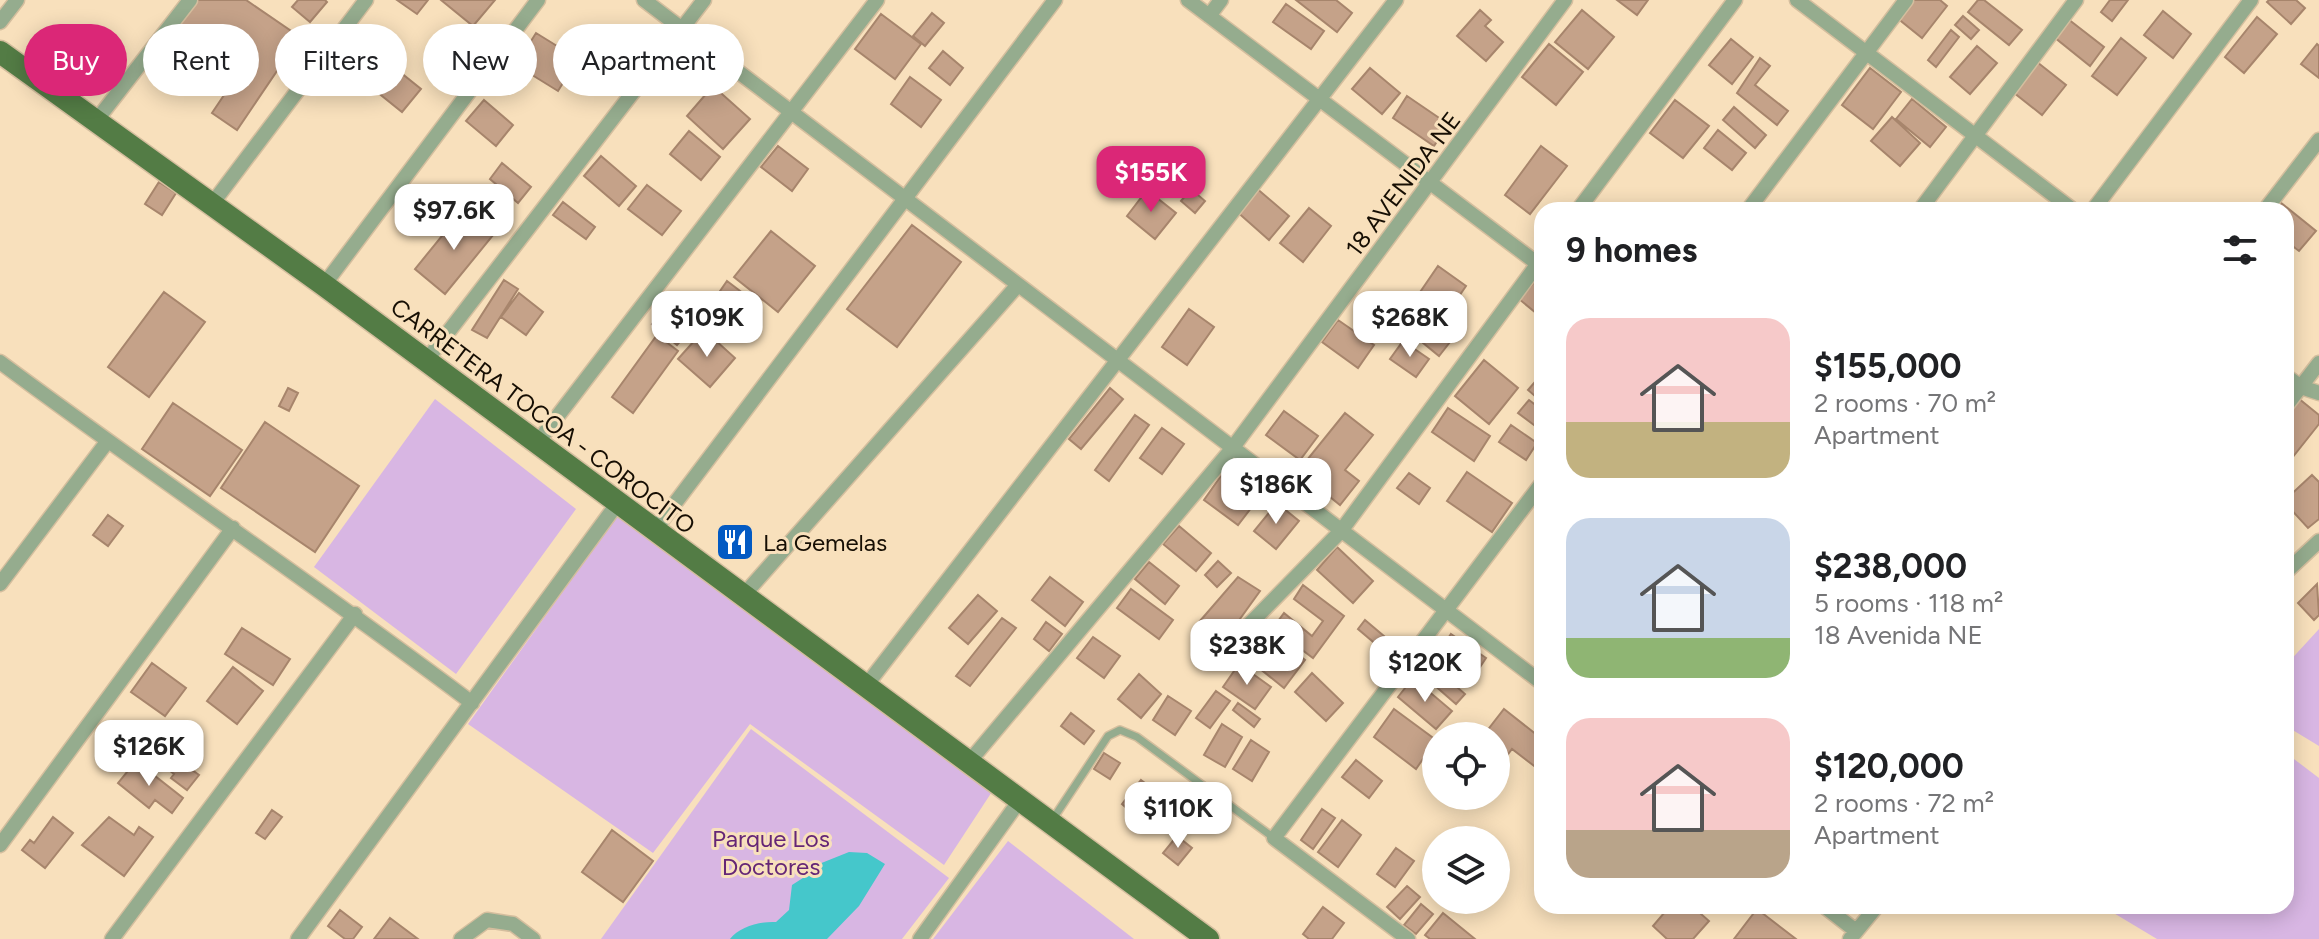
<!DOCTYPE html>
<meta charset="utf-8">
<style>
body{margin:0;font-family:Figtree,sans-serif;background:#f6f6f6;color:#202124;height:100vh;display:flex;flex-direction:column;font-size:30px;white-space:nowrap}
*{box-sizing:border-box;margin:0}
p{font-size:26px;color:#757577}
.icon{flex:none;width:44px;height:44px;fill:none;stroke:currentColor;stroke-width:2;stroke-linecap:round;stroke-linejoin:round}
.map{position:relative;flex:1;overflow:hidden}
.drawer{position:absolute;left:1534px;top:202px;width:760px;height:712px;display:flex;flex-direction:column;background:#fff;border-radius:24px;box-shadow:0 4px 20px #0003}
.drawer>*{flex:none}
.banner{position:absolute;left:24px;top:24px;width:760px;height:72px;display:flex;gap:16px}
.buttons{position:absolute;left:1422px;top:722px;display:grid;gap:16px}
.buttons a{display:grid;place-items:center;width:88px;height:88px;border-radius:50%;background:#fff;box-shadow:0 4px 20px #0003;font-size:40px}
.price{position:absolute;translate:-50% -68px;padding:0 18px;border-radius:16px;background:#fff;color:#222;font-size:26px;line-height:52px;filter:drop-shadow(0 2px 4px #0008)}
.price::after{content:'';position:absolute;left:50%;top:48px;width:24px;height:18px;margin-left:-12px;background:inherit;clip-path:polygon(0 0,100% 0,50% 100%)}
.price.current{background:#db2777;color:#fff}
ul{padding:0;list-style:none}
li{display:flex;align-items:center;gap:24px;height:200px;padding:0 32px}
li span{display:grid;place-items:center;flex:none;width:224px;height:160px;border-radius:24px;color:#555}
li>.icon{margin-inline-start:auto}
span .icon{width:96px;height:96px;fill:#fffc;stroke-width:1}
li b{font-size:34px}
h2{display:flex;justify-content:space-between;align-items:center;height:96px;padding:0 32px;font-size:34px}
.tag{padding:0 28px;border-radius:36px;background:#fff;box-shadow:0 4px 20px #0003;font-size:28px;line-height:72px}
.tag.current{background:#db2777;color:#fff}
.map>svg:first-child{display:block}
</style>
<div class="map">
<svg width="2319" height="939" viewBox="0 0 2319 939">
<rect width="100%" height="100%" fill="#f8e0bc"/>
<!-- green -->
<path fill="#d8b6e3" d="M435,399l141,110 -120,165 -142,-107z
M627,502l374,276 -57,87 -194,-141 -97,129 -185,-129z
M2319,629v117l-33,-20v-61z
M751,729l198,149 -47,61h-301z
M2286,753l33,25v161h-162l-55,-33h184z
M1008,841l126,98h-201z"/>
<!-- water -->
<path fill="#45c7cb" d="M849,852l18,1 18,11 -26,42 -32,33h-97c9,-12 30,-18 46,-17l13,-12 3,-25 14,-9 8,-10z"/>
<!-- building -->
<path fill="#c5a289" stroke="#a7856c" stroke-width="2" d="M197,0h49l54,37 -63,93 -25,-17 39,-58 -38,-27 -39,57 -24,-17z
M298,0h27l2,2 -17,20 -18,-15z
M397,0h31l-11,14z
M441,0h54l-22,26z
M1296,0h40l16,13 -15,19z
M1617,0h31l-11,15z
M1909,0h31l7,6 -25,32 -26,-21z
M1978,0h6l38,30 -13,15 -41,-33z
M2110,0h18l-16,21 -11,-9z
M2269,0h27l9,8 -14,16 -24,-22z
M1286,4l38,27 -13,18 -38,-27z
M1480,10l11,10 -6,6 18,16 -17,19 -29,-25z
M1582,10l32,27 -26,32 -33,-27z
M2163,11l28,23 -18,24 -29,-23z
M932,13l12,10 -19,23 -12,-10z
M881,14l40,30 -26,35 -40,-30z
M1963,16l16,14 -8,9 -16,-14z
M2257,17l20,17 -33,39 -19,-16z
M2068,19l36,28 -14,19 -36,-29z
M1951,30l8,7 -23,30 -8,-7z
M536,33l42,26 -20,32 -42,-26z
M2121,38l25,20 -29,37 -25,-19z
M1731,39l22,18 -21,27 -23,-19z
M1549,44l34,28 -27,33 -34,-28z
M2317,44l2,2v32l-18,-14z
M1977,46l20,17 -27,31 -20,-17z
M943,51l20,17 -13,17 -21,-17z
M1760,58l10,8 -15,19 33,26 -11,14 -40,-32z
M385,60l36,29 -19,23 -36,-29z
M2037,62l29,23 -24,30 -29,-23z
M1370,68l30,25 -18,21 -30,-25z
M1870,68l31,24 -28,37 -31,-24z
M910,77l31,23 -20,27 -30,-23z
M713,86l37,33 -27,30 -36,-33z
M1407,96l41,28 -14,22 -41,-28z
M1912,99l34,28 -16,20 -34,-28z
M484,100l29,25 -17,21 -30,-25z
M1675,100l34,26 -26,32 -33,-25z
M1734,107l32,28 -11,13 -32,-28z
M1892,117l28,26 -20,23 -29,-25z
M1718,130l28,23 -14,17 -28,-22z
M689,131l31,26 -19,23 -31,-26z
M778,146l30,23 -16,22 -31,-24z
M1541,146l26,20 -37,48 -25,-19z
M601,156l35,30 -17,20 -35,-30z
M502,163l29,24 -13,16 -28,-24z
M159,182l17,11 -14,22 -17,-11z
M647,185l34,26 -19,24 -34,-26z
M1255,187l34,29 -20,24 -34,-30z
M1191,189l14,12 -10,12 -14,-12z
M1147,190l29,23 -21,26 -28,-23z
M563,202l32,25 -9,12 -33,-24z
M2280,202l36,29 -17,20 -13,-10v-31h-13z
M1309,208l22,18 -28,36 -23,-19z
M464,209l30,25 -49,60 -30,-25z
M912,225l49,37 -64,85 -50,-38z
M771,231l44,35 -37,46 -44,-35z
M1438,266l28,20 -24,35 -28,-20z
M504,280l14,9 -31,49 -15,-8z
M727,281l17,13 -9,13 -17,-13z
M1535,281l7,6v31l-23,-19z
M164,292l41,30 -56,75 -41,-30z
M519,293l24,19 -17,23 -25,-18z
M667,306l25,21 -15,18 -25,-21z
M1189,309l25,18 -27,38 -25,-18z
M1338,320l36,25 -16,23 -36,-26z
M1433,329l17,13 -11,14 -17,-14z
M704,330l31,28 -25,29 -32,-28z
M657,335l21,16 -45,62 -21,-16z
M1403,341l26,18 -13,18 -26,-18z
M1484,360l34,28 -29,36 -34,-28z
M1541,375l1,1v26l-14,-12z
M288,388l10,5 -9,18 -10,-5z
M1110,388l13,11 -42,50 -12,-10z
M2298,398l21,17v9l-31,39 -2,-50z
M1529,400l13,10v21l-24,-18z
M173,403l69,47 -32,46 -68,-47z
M1448,408l42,28 -16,25 -42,-29z
M1284,411l34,25 -18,24 -34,-25z
M1345,413l28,22 -28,35 14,11 -19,24 -42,-34z
M1135,415l14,10 -40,56 -14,-11z
M265,422l94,64 -44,66 -94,-64z
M1511,425l26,18 -11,17 -27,-18z
M1162,428l22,16 -22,30 -22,-16z
M1467,472l45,31 -20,29 -45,-31z
M1223,473l35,26 -20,26 -34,-25z
M1409,473l21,15 -11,16 -22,-16z
M2312,475l7,7v37l-11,9 -22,-24v-5z
M1277,503l22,18 -23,28 -22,-18z
M108,515l15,11 -15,20 -15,-11z
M1179,526l32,27 -15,18 -33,-27z
M1337,547l36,34 -20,22 -36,-33z
M1218,561l13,12 -14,14 -12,-12z
M1149,562l30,24 -14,18 -30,-25z
M1050,577l33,25 -18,24 -33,-26z
M1238,577l22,14 -36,50 -24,-20z
M2317,584l2,31 -5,5 -16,-17z
M1303,585l41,31 -31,42 -40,-30 11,-15 28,23 11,-15 -29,-22z
M1131,589l42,31 -14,19 -42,-31z
M978,595l19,16 -29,33 -19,-16z
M1002,618l14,10 -46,58 -14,-10z
M1365,620l20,17 -7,9 -20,-17z
M1046,622l16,12 -13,17 -15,-12z
M242,628l48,31 -17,26 -48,-31z
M1265,628l40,32 -21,28 -40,-32z
M1451,634l35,24 -18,27 -35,-24z
M1093,637l27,19 -16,22 -27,-20z
M1427,661l38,33 -9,10 -38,-33z
M152,663l34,25 -21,28 -34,-24z
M1239,664l32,23 -16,22 -32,-22z
M233,667l30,24 -26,33 -30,-23z
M1312,673l31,30 -17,18 -31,-29z
M1139,674l22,20 -20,24 -23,-19z
M1413,678l39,33 -16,18 -38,-32z
M1216,691l14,10 -20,27 -14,-10z
M1168,696l23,15 -16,24 -22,-15z
M1238,703l22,16 -6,8 -21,-17z
M1394,709l42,31 -20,29 -42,-32z
M1504,709l38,30v33l-30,-23 -16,21v-34h-13z
M1071,713l23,18 -10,13 -23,-18z
M1222,724l20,13 -17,30 -21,-12z
M162,731l34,26 -8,10 11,8 -12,15 -16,-12 3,-4 -28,-22z
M1251,740l18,12 -17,29 -19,-12z
M1104,753l16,10 -10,16 -16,-10z
M1356,760l26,21 -13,17 -27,-21z
M136,761l47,37 -11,15 -17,-13 -6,8 -31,-25z
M1141,780l13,10 -19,25 -13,-11z
M1322,809l13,9 -22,31 -12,-9z
M272,810l10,7 -17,22 -9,-6z
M53,817l20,16 -28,35 -23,-18 8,-10 4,3z
M109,817l25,18 5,-8 14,10 -29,39 -42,-31z
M1342,820l19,15 -23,32 -20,-15z
M612,830l41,31 -30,41 -41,-30z
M1177,836l15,12 -14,17 -15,-12z
M1396,848l18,13 -19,26 -18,-13z
M1407,886l13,11 -20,22 -13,-12z
M1421,904l12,10 -17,20 -12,-9z
M1670,906h22l17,15 -16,18h-26l-14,-13z
M1323,907l21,16 -12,16h-23l-6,-5z
M1757,909l39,30h-62z
M340,910l22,17 -9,12h-8l-17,-13z
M1443,913l32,26h-45l-5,-4z
M390,918l28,21h-44z"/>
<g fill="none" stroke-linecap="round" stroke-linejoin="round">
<defs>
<path id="service" d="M1053,819l55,-83 12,-6 17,7 137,101"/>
<path id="minor" d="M644,0l898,683
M1188,0l354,267
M1797,0l276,210
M1209,16l12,-16
M0,22l17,-22
M96,121l94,-121
M212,204l154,-204
M1578,210l157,-210
M1748,210l158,-210
M1920,210l156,-210
M2093,210l158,-210
M2265,210l54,-70
M324,285l214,-285
M426,361l278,-361
M0,362c156,116 317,224 472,341
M2286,376l15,11 18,6
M2286,406l33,-43
M537,443l340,-443
M654,531l401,-531
M2286,572l33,-31
M0,584l107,-142
M742,597l275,-311
M1233,641l108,-110 201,-273
M865,687l531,-687
M969,762l262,-312 334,-450
M0,845l233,-317
M1824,906l32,25
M112,939l243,-325
M298,939l319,-435
M461,939l26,-19 26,4 20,15
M920,939l100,-139
M1408,939l-134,-101 268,-355
M1850,939l27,-33"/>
<path id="primary" d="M0,52l324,233 884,654"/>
</defs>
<!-- service casing -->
<use href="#service" stroke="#d4be9e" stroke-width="10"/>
<!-- minor casing -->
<use href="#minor" stroke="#d4be9e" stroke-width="17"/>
<!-- primary casing -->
<use href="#primary" stroke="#d4be9e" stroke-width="25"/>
<!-- service -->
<use href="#service" stroke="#95ac8e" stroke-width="7"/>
<!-- minor -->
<use href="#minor" stroke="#95ac8e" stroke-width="14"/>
<!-- primary -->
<use href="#primary" stroke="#537c45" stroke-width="22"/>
</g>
<!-- icons -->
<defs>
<symbol id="restaurant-square" viewBox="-11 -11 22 22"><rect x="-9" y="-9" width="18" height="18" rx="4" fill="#035ac3" stroke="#f8e0bc"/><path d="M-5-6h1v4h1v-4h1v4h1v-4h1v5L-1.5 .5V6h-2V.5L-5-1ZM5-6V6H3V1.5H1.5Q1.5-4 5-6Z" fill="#fff"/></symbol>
</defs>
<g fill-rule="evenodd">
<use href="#restaurant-square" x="713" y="520" width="44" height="44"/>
</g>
<g text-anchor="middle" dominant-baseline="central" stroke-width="6" stroke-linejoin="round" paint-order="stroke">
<!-- street labels -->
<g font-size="24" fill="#160e03" stroke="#f8e0bc">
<text transform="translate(1403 184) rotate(-53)">18 AVENIDA NE</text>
<text transform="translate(543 416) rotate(37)">CARRETERA TOCOA - COROCITO</text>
</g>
<!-- poi labels -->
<g font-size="24" fill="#160e03" stroke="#f8e0bc" text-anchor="start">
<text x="763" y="542">La Gemelas</text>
</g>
<!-- park labels -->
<g font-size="24" fill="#652676" stroke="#f8e0bc">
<text x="771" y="838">Parque Los<tspan x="771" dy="28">Doctores</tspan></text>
</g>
</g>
</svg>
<div class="buttons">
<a><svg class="icon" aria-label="locate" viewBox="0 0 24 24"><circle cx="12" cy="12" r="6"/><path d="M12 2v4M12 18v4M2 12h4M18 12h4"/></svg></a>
<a><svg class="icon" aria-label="layers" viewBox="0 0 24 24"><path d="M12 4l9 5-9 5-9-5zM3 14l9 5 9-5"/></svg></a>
</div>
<b class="price current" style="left:1151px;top:214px">$155K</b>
<b class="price" style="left:454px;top:252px">$97.6K</b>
<b class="price" style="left:707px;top:359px">$109K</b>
<b class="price" style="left:1410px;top:359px">$268K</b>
<b class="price" style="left:1276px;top:526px">$186K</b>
<b class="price" style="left:1247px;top:687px">$238K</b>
<b class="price" style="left:1425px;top:704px">$120K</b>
<b class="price" style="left:149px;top:788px">$126K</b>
<b class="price" style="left:1178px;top:850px">$110K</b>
<div class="banner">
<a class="tag current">Buy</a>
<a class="tag">Rent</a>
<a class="tag">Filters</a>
<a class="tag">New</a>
<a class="tag">Apartment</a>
</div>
<section class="drawer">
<h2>9 homes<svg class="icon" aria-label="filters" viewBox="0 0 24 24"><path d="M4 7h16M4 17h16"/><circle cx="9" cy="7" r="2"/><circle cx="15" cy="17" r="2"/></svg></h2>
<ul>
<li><span style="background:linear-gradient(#f6c9c9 65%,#c2b280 0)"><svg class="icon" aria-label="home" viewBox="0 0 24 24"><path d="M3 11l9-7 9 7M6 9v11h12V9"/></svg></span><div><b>$155,000</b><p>2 rooms · 70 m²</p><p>Apartment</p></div></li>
<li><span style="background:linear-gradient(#c9d6e8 75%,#8fb573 0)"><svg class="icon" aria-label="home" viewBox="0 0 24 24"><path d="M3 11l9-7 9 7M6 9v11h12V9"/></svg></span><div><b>$238,000</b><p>5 rooms · 118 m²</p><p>18 Avenida NE</p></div></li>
<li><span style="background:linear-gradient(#f6c9c9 70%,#b9a48a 0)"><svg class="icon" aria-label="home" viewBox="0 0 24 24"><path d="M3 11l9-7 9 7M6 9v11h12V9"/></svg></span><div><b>$120,000</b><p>2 rooms · 72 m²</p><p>Apartment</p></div></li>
</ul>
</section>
</div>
